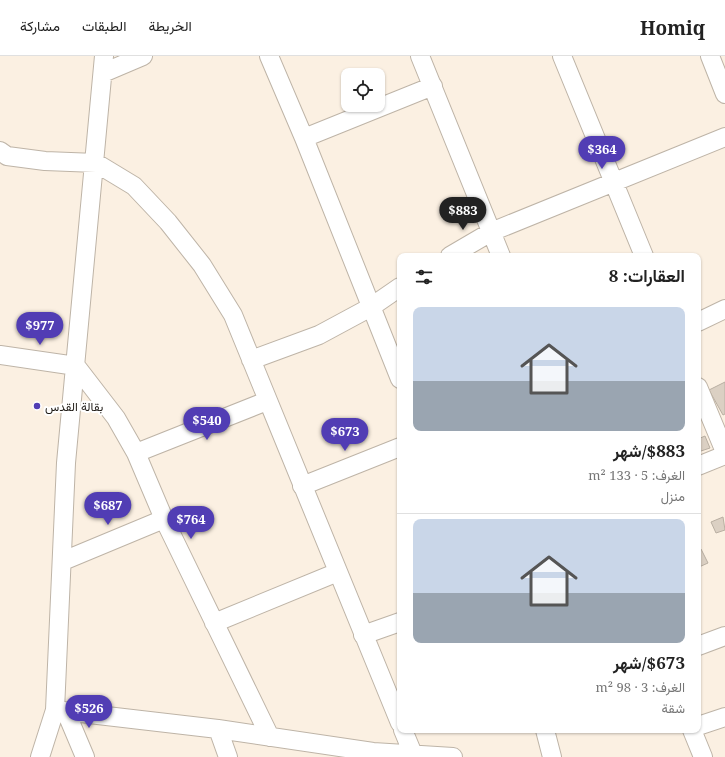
<!DOCTYPE html>
<html lang="ar">
<meta charset="utf-8">
<style>
body{margin:0;font-family:"Noto Serif",Vazirmatn,serif;background:#f2f2f2;color:#222;direction:rtl;height:100vh;display:flex;flex-direction:column;font-size:15px;white-space:nowrap}
*{box-sizing:border-box;margin:0}
p{font-size:13px;color:#767676}
.icon{flex:none;width:22px;height:22px;fill:none;stroke:currentColor;stroke-width:2;stroke-linecap:round;stroke-linejoin:round}
.map{position:relative;flex:1;overflow:hidden;direction:ltr}
.sheet{position:absolute;left:397px;top:197px;width:304px;height:480px;display:flex;flex-direction:column;background:#fff;border-radius:8px;box-shadow:0 1px 3px #0004;direction:rtl}
.sheet>*{flex:none}
.controls{position:absolute;left:341px;top:12px;display:grid;gap:8px}
.controls a{display:grid;place-items:center;width:44px;height:44px;border-radius:8px;background:#fff;box-shadow:0 1px 3px #0004;font-size:20px}
.price{position:absolute;translate:-50% -34px;padding:0 9px;border-radius:14px;background:#513db4;color:#fff;font-size:13px;line-height:26px;filter:drop-shadow(0 1px 2px #0008)}
.price::after{content:'';position:absolute;left:50%;top:24px;width:12px;height:9px;margin-left:-6px;background:inherit;clip-path:polygon(0 0,100% 0,50% 100%)}
.price.current{background:#222;color:#fff}
ul{padding:0;list-style:none}
li{display:grid;align-content:center;gap:8px;height:212px;padding:0 16px}
li+li{border-top:1px solid #e0e0e0}
li span{display:grid;place-items:center;height:124px;border-radius:8px;color:#555}
li>.icon{margin-inline-start:auto}
span .icon{width:72px;height:72px;fill:#fffc;stroke-width:1}
li b{font-size:17px}
h2{display:flex;justify-content:space-between;align-items:center;height:48px;padding:0 16px;font-size:17px}
header{display:flex;align-items:center;gap:24px;box-sizing:border-box;height:56px;padding:0 20px;background:#fff;border-bottom:1px solid #e0e0e0}
header strong{font-size:19px}
nav{display:flex;gap:22px;margin-inline-start:auto;font-size:14px}
.map>svg:first-child{display:block}
</style>
<header>
<strong>Homiq</strong>
<nav><a>الخريطة</a><a>الطبقات</a><a>مشاركة</a></nav>
</header>
<div class="map">
<svg width="725" height="701" viewBox="0 0 725 701">
<rect width="100%" height="100%" fill="#fbf0e2"/>
<!-- building -->
<path fill="#dbd0c3" stroke="#b9afa2" d="M725,326v32l-2,1 -14,-25z
M705,380l5,12 -12,4v-13z
M723,461l2,13 -9,3 -5,-11z
M701,493l7,14 -9,4 -1,-17z"/>
<g fill="none" stroke-linecap="round" stroke-linejoin="round">
<defs>
<path id="street" d="M269,0l35,82 96,241
M420,0l81,200
M562,0l82,200
M710,0l15,38
M103,17l40,-17
M304,82l129,-52
M0,95l7,5 38,5 51,2 38,23 34,36 34,43 31,50 167,408
M450,200l41,-24 234,-95
M698,266l27,-13
M0,299l76,11 40,52 20,35 28,66 106,218
M251,304l68,-25 52,-28 29,-20
M698,331l27,65
M136,397l131,-52
M698,410l27,-11
M302,430l98,-39
M63,505l101,-42
M214,567l124,-51
M363,579l37,-13
M698,590l27,-10
M55,654l163,19 155,23 80,5
M66,656l19,45
M698,670l27,-9
M218,673l10,28
M403,674l10,24
M545,674l7,27
M692,674l11,27
M40,701l15,-47 11,-247 38,-407"/>
</defs>
<!-- street casing -->
<use href="#street" stroke="#beb4a7" stroke-width="20"/>
<!-- street -->
<use href="#street" stroke="#fff" stroke-width="18"/>
</g>
<!-- markers -->
<circle fill="#513db4" stroke="#fff" stroke-width="1.5" cx="37" cy="350" r="4"/>
<g text-anchor="middle" dominant-baseline="central" stroke-width="4" stroke-linejoin="round" paint-order="stroke">
<!-- poi labels -->
<g font-size="12" fill="#1f1b16" stroke="#fff" text-anchor="start">
<text x="45" y="350">بقالة القدس</text>
</g>
</g>
</svg>
<div class="controls">
<a><svg class="icon" aria-label="locate" viewBox="0 0 24 24"><circle cx="12" cy="12" r="6"/><path d="M12 2v4M12 18v4M2 12h4M18 12h4"/></svg></a>
</div>
<b class="price" style="left:602px;top:114px">$364</b>
<b class="price current" style="left:463px;top:175px">$883</b>
<b class="price" style="left:40px;top:290px">$977</b>
<b class="price" style="left:207px;top:385px">$540</b>
<b class="price" style="left:345px;top:396px">$673</b>
<b class="price" style="left:108px;top:470px">$687</b>
<b class="price" style="left:191px;top:484px">$764</b>
<b class="price" style="left:89px;top:673px">$526</b>
<section class="sheet">
<h2>العقارات: 8<svg class="icon" aria-label="filters" viewBox="0 0 24 24"><path d="M4 7h16M4 17h16"/><circle cx="9" cy="7" r="2"/><circle cx="15" cy="17" r="2"/></svg></h2>
<ul>
<li><span style="background:linear-gradient(#c9d6e8 60%,#9aa5b1 0)"><svg class="icon" aria-label="home" viewBox="0 0 24 24"><path d="M3 11l9-7 9 7M6 9v11h12V9"/></svg></span><div><b>$883/شهر</b><p>الغرف: 5 · 133 m²</p><p>منزل</p></div></li>
<li><span style="background:linear-gradient(#c9d6e8 60%,#9aa5b1 0)"><svg class="icon" aria-label="home" viewBox="0 0 24 24"><path d="M3 11l9-7 9 7M6 9v11h12V9"/></svg></span><div><b>$673/شهر</b><p>الغرف: 3 · 98 m²</p><p>شقة</p></div></li>
</ul>
</section>
</div>
